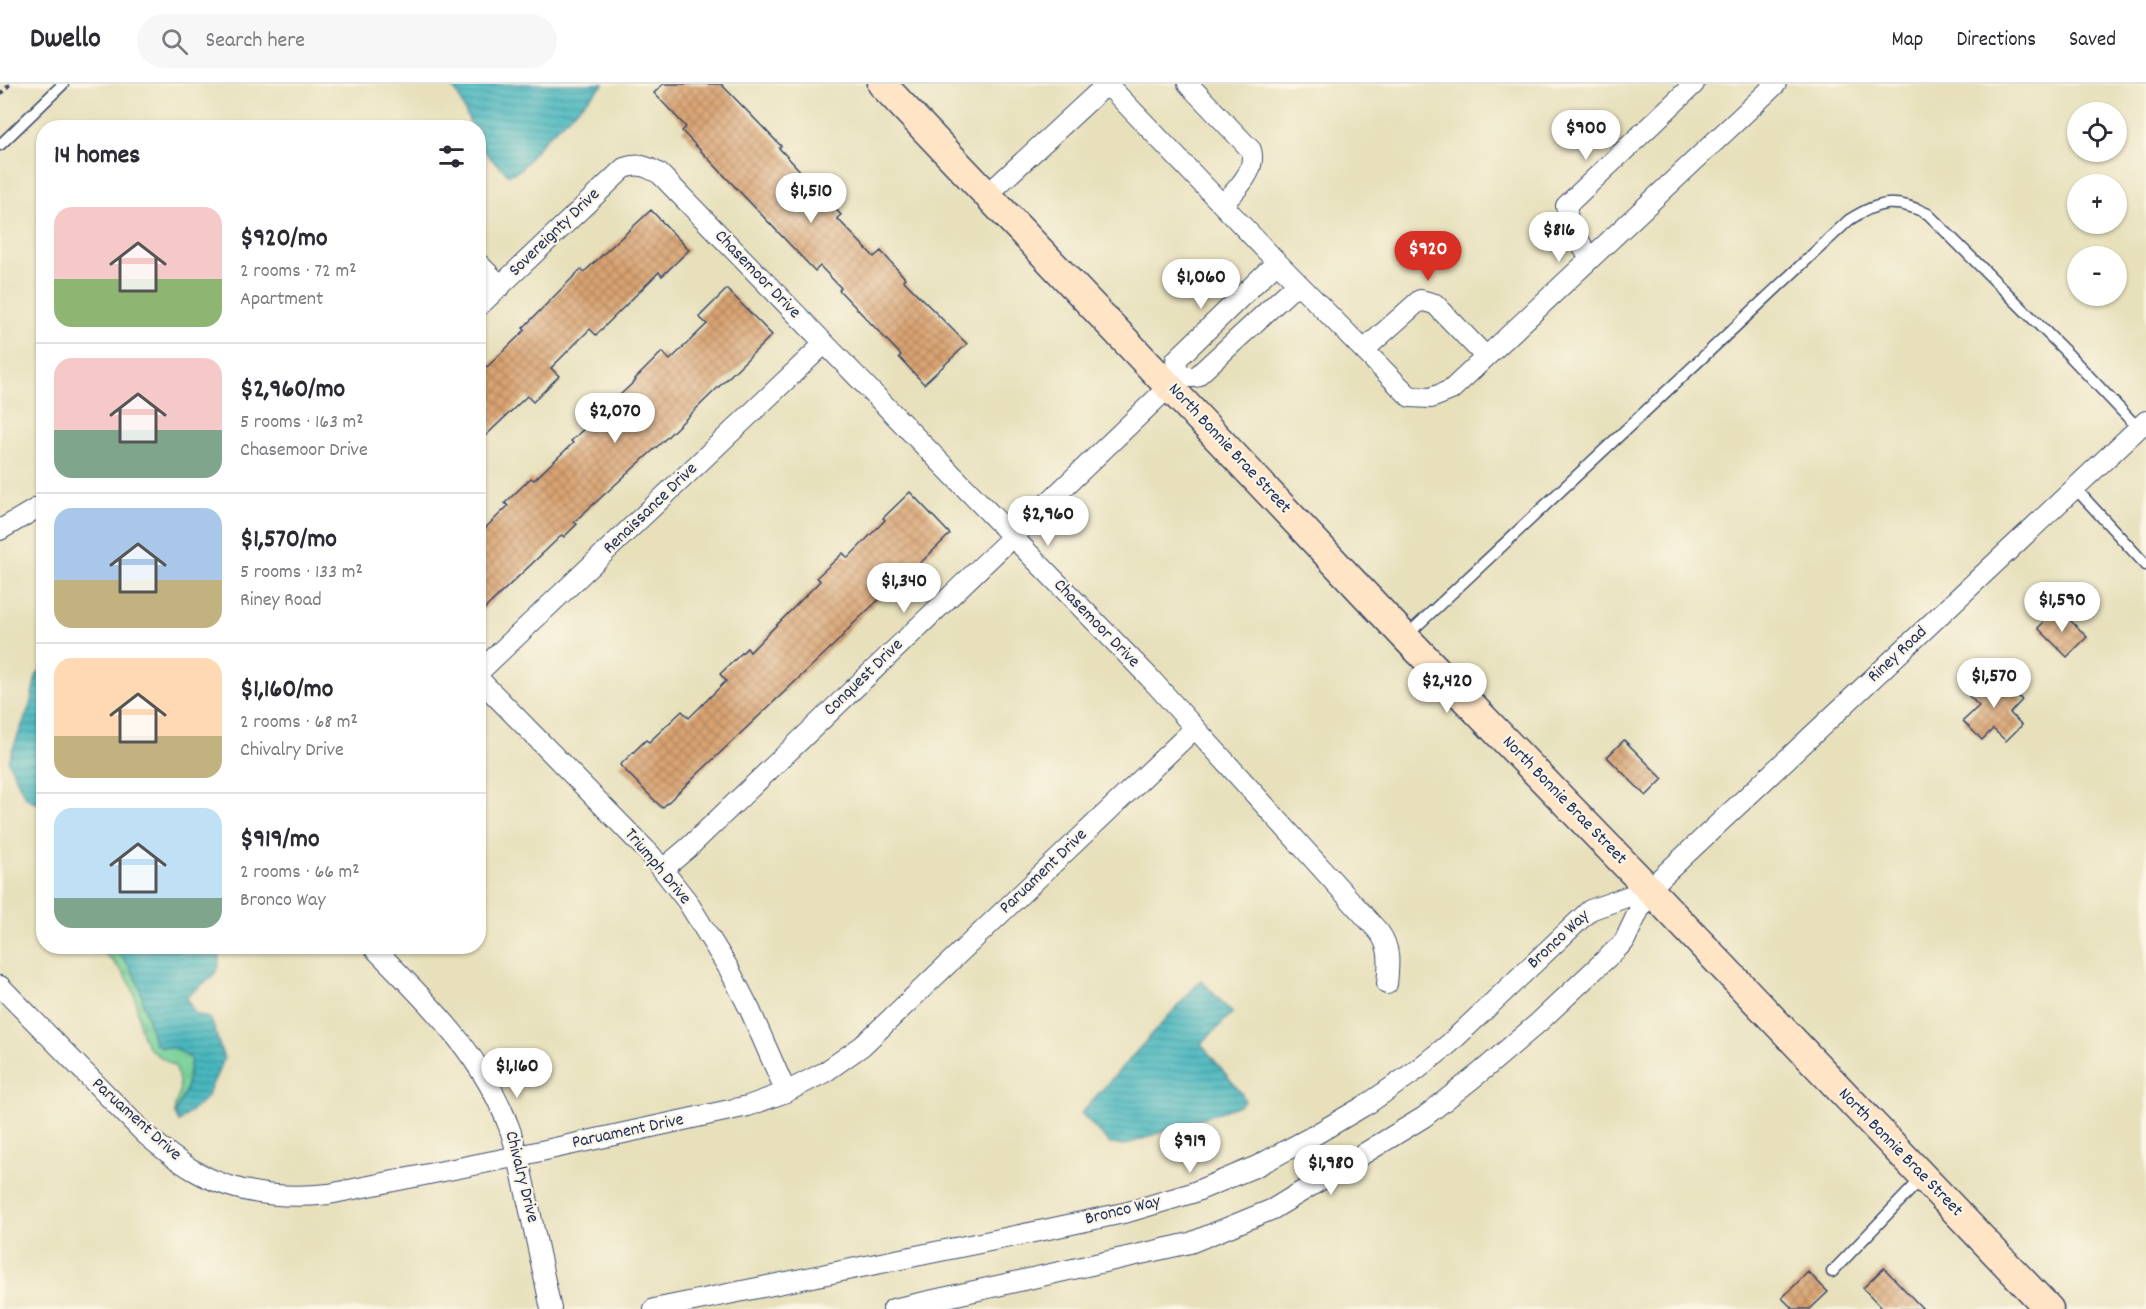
<!DOCTYPE html>
<meta charset="utf-8">
<style>
body{margin:0;font-family:Dekko,sans-serif;background:#f7f7f7;color:#2b2b33;height:100vh;display:flex;flex-direction:column;font-size:22px;white-space:nowrap}
*{box-sizing:border-box;margin:0}
p{font-size:20px;color:#7c7c81}
.icon{flex:none;width:33px;height:33px;fill:none;stroke:currentColor;stroke-width:2;stroke-linecap:round;stroke-linejoin:round}
.map{position:relative;flex:1;overflow:hidden}
.panel{position:absolute;left:36px;top:36px;width:450px;height:834px;display:flex;flex-direction:column;background:#fff;border-radius:24px;box-shadow:0 2px 4px #0004}
.panel>*{flex:none}
.fabs{position:absolute;left:2067px;top:18px;display:grid;gap:12px}
.fabs a{display:grid;place-items:center;width:60px;height:60px;border-radius:50%;background:#fff;box-shadow:0 2px 4px #0004;font-size:30px}
.price{position:absolute;translate:-50% -51px;padding:0 14px;border-radius:21px;background:#fff;color:#222;font-size:20px;line-height:39px;filter:drop-shadow(0 2px 3px #0008)}
.price::after{content:'';position:absolute;left:50%;top:36px;width:18px;height:14px;margin-left:-9px;background:inherit;clip-path:polygon(0 0,100% 0,50% 100%)}
.price.active{background:#d93025;color:#fff}
ul{padding:0;list-style:none}
li{display:flex;align-items:center;gap:18px;height:150px;padding:0 18px}
li+li{border-top:2px solid #e1e1e2}
li span{display:grid;place-items:center;flex:none;width:168px;height:120px;border-radius:18px;color:#555}
li>.icon{margin-inline-start:auto}
span .icon{width:72px;height:72px;fill:#fffc;stroke-width:1}
li b{font-size:26px}
h2{display:flex;justify-content:space-between;align-items:center;height:72px;padding:0 18px;font-size:26px}
header{display:flex;align-items:center;gap:36px;box-sizing:border-box;height:84px;padding:0 30px;background:#fff;border-bottom:2px solid #e1e1e2}
header strong{font-size:28px}
nav{display:flex;gap:33px;margin-inline-start:auto;font-size:21px}
.search{width:420px;height:54px;background:#f7f7f7;display:flex;align-items:center;gap:15px;box-sizing:border-box;padding:0 21px;border-radius:33px;color:#7c7c81;font-size:22px}
.map>svg:first-child{display:block}
</style>
<header>
<strong>Dwello</strong>
<div class="search"><svg class="icon" aria-label="search" viewBox="0 0 24 24"><circle cx="10" cy="10" r="6"/><path d="M15 15l6 6"/></svg>Search here</div>
<nav><a>Map</a><a>Directions</a><a>Saved</a></nav>
</header>
<div class="map">
<svg width="2146" height="1225" viewBox="0 0 2146 1225">
<defs>
<pattern id="wetland-marsh" width="20" height="14" patternUnits="userSpaceOnUse" patternTransform="scale(1.5)"><rect width="20" height="14" fill="#7ad39a"/><path d="M1 5h8M5 5V1M11 12h8M15 12V8" fill="none" stroke="#69b587"/></pattern>
<pattern id="water-rules" width="6" height="5" patternUnits="userSpaceOnUse" patternTransform="scale(1.5)"><rect width="6" height="5" fill="#48b7be"/><path d="M0 2.5h6" fill="none" stroke="#3b959e"/></pattern>
<pattern id="building-cross-hatch" width="8" height="8" patternUnits="userSpaceOnUse" patternTransform="scale(1.5)"><rect width="8" height="8" fill="#d9a371"/><path d="M0 0l8 8M0 8l8-8" fill="none" stroke="#af8560"/></pattern>
</defs>
<rect width="100%" height="100%" fill="#fcf5e5"/>
<filter id="ink" filterUnits="userSpaceOnUse"><feTurbulence type="fractalNoise" baseFrequency=".0167" numOctaves="2"/><feDisplacementMap in="SourceGraphic" scale="12" xChannelSelector="R" yChannelSelector="G"/><feConvolveMatrix kernelMatrix="1 2 1 2 8 2 1 2 1" color-interpolation-filters="sRGB"/></filter>
<filter id="wash" filterUnits="userSpaceOnUse"><feTurbulence type="fractalNoise" baseFrequency=".008" numOctaves="4" result="noise"/><feDisplacementMap in="SourceGraphic" scale="24" xChannelSelector="R" yChannelSelector="G"/><feGaussianBlur stdDeviation="1.35" result="paint"/><feColorMatrix in="noise" values="0 0 0 0 0 0 0 0 0 0 0 0 0 0 0 0 0 1.4 0 .05"/><feComposite in="paint" operator="in"/></filter>
<g filter="url(#wash)">
<rect width="100%" height="100%" fill="#e7e0bb"/>
<!-- wetland -->
<path fill="url(#wetland-marsh)" stroke="#4a817c" stroke-width="1.5" d="M98,863h14l17,18 10,20 9,36 14,26 13,1 16,10 -5,31 -11,24c-2,-8 2,-12 4,-19 2,-9 -1,-18 -3,-26 -9,-9 -22,-12 -29,-23 -10,-16 -8,-37 -14,-55 -5,-16 -23,-31 -35,-43z"/>
<!-- water -->
<path fill="url(#water-rules)" stroke="#32738e" stroke-width="1.5" d="M449,0h155l-60,56 -23,29 -12,6c-16,-16 -31,-22 -31,-47l-6,-1 -15,-34z
M43,583v140l-18,-10 -17,-36 22,-56 6,-29z
M112,863h107c0,5 1,14 -1,20 -4,13 -23,20 -32,31l9,15 16,6 13,40 -18,39 -27,24 -4,-8 11,-25 5,-31 -16,-10 -13,-1 -8,-4 -15,-58 -10,-20z
M1201,896l31,33 -31,31 41,50 3,7 -5,4 -115,40 -15,-1 -29,-31z"/>
<g id="blocks">
<!-- building -->
<path fill="url(#building-cross-hatch)" d="M663,0h58l60,62 -2,2 62,67 -4,3 37,39 7,-6 24,27 -2,2 64,64 -43,40 -25,-27 2,-2 -62,-65 2,-2 -21,-22 -5,5 -133,-140 4,-4 -32,-34z
M651,126l38,40 -27,26 -3,-4 -63,63 -6,-6 -39,39 8,8 -26,26 -6,-6 -49,47v-85l9,9 38,-37 -2,-2 58,-59 3,3z
M727,205l45,46 -112,109 -86,78 3,2 -13,13 -2,-2 -84,80v-80l30,-29 -3,-3 26,-25 3,2 39,-37 -2,-2 65,-61 -1,-1 27,-27 8,8 37,-36 -8,-7z
M910,408l40,42 -58,57 -2,-2 -38,36 -13,15 -177,168 -42,-43 26,-25 3,2 33,-31 7,7 37,-37 -6,-7 27,-26 3,4 70,-71 -3,-4 26,-24 5,5 37,-38 -2,-2z
M2058,524l29,29 -20,20 -29,-29z
M1994,588l28,28 -12,13 12,12 -16,16 -13,-12 -11,11 -19,-19 16,-15 -10,-10z
M1624,656l39,39 -17,17 -39,-39z
M1884,1184l39,41h-40l-20,-21z
M1808,1188l20,20 -18,17h-17l-11,-11z"/>
</g>
</g>
<g filter="url(#ink)">
<use href="#blocks" fill-opacity="0" stroke="#3a4a6c" stroke-width="1.5"/>
<g fill="none" stroke-linecap="round" stroke-linejoin="round">
<defs>
<path id="service" d="M0,61l63,-61
M2075,404l71,77
M1405,553l444,-417c29,-19 48,-22 79,-6l140,140 70,74
M1832,1188l91,-95"/>
<path id="minor" d="M1107,0l170,178 133,135 21,1 20,-8 325,-306
M1188,0l63,66c6,21 -15,40 -28,54
M987,111l120,-111
M1590,175l-21,-35 -3,-18 128,-122
M478,179l23,23
M478,223l146,-139c15,-5 22,-2 36,6l489,503 230,255c12,16 10,32 8,52
M1364,266l56,-50 15,4 51,53
M1179,293l-3,-17 101,-98
M0,446l44,-26
M478,589l346,-329
M478,594l173,177 36,46 42,68 21,41 36,82
M663,785l25,-21 491,-471h17l102,-94
M372,862c53,54 110,108 137,181 9,24 13,50 19,75 8,36 15,71 23,107
M0,902l145,148c15,13 31,26 48,36 41,24 90,29 136,24l189,-38 230,-50 38,-14 39,-20 37,-26 333,-318
M654,1225l390,-79 84,-18 64,-19 65,-27 56,-30 56,-33 49,-34 31,-25 141,-134 59,-21
M893,1225l297,-66 83,-34 151,-92 58,-46 56,-48 86,-81 25,-53 497,-468"/>
<path id="secondary" d="M882,0l278,293 245,260 244,252 400,420"/>
</defs>
<!-- service casing -->
<use href="#service" stroke="#3a4a6c" stroke-width="13"/>
<!-- minor casing -->
<use href="#minor" stroke="#3a4a6c" stroke-width="22"/>
<!-- secondary casing -->
<use href="#secondary" stroke="#3a4a6c" stroke-width="31"/>
<!-- path -->
<path stroke="#3a4a6c" stroke-width="4" stroke-dasharray="4.5 4.5" stroke-linecap="butt" d="M0,10l10,-10"/>
<!-- service -->
<use href="#service" stroke="#fff" stroke-width="10"/>
<!-- minor -->
<use href="#minor" stroke="#fff" stroke-width="20"/>
<!-- secondary -->
<use href="#secondary" stroke="#ffe4c6" stroke-width="28"/>
</g>
</g>
<g text-anchor="middle" dominant-baseline="central" stroke-width="4.5" stroke-linejoin="round" paint-order="stroke">
<!-- street labels -->
<g font-size="18" fill="#1b2f5e" stroke="#fcf5e5">
<text transform="translate(555 149) rotate(-44)">Sovereignty Drive</text>
<text transform="translate(757 191) rotate(46)">Chasemoor Drive</text>
<text transform="translate(1229 365) rotate(47)">North Bonnie Brae Street</text>
<text transform="translate(651 425) rotate(-44)">Renaissance Drive</text>
<text transform="translate(1096 540) rotate(46)">Chasemoor Drive</text>
<text transform="translate(1898 571) rotate(-43)">Riney Road</text>
<text transform="translate(864 594) rotate(-44)">Conquest Drive</text>
<text transform="translate(1564 717) rotate(46)">North Bonnie Brae Street</text>
<text transform="translate(657 783) rotate(50)">Triumph Drive</text>
<text transform="translate(1044 788) rotate(-44)">Paruament Drive</text>
<text transform="translate(1559 856) rotate(-43)">Bronco Way</text>
<text transform="translate(136 1036) rotate(42)">Paruament Drive</text>
<text transform="translate(628 1048) rotate(-12)">Paruament Drive</text>
<text transform="translate(1900 1069) rotate(46)">North Bonnie Brae Street</text>
<text transform="translate(521 1093) rotate(76)">Chivalry Drive</text>
<text transform="translate(1123 1127) rotate(-14)">Bronco Way</text>
</g>
</g>
</svg>
<div class="fabs">
<a><svg class="icon" aria-label="locate" viewBox="0 0 24 24"><circle cx="12" cy="12" r="6"/><path d="M12 2v4M12 18v4M2 12h4M18 12h4"/></svg></a>
<a>+</a>
<a>−</a>
</div>
<b class="price" style="left:1586px;top:77px">$900</b>
<b class="price" style="left:811px;top:140px">$1,510</b>
<b class="price" style="left:1559px;top:179px">$816</b>
<b class="price active" style="left:1428px;top:198px">$920</b>
<b class="price" style="left:1201px;top:226px">$1,060</b>
<b class="price" style="left:615px;top:360px">$2,070</b>
<b class="price" style="left:1048px;top:463px">$2,960</b>
<b class="price" style="left:904px;top:530px">$1,340</b>
<b class="price" style="left:2062px;top:549px">$1,590</b>
<b class="price" style="left:1994px;top:625px">$1,570</b>
<b class="price" style="left:1447px;top:630px">$2,420</b>
<b class="price" style="left:517px;top:1015px">$1,160</b>
<b class="price" style="left:1190px;top:1090px">$919</b>
<b class="price" style="left:1331px;top:1112px">$1,980</b>
<section class="panel">
<h2>14 homes<svg class="icon" aria-label="filters" viewBox="0 0 24 24"><path d="M4 7h16M4 17h16"/><circle cx="9" cy="7" r="2"/><circle cx="15" cy="17" r="2"/></svg></h2>
<ul>
<li><span style="background:linear-gradient(#f6c9c9 60%,#8fb573 0)"><svg class="icon" aria-label="home" viewBox="0 0 24 24"><path d="M3 11l9-7 9 7M6 9v11h12V9"/></svg></span><div><b>$920/mo</b><p>2 rooms · 72 m²</p><p>Apartment</p></div></li>
<li><span style="background:linear-gradient(#f6c9c9 60%,#7fa58c 0)"><svg class="icon" aria-label="home" viewBox="0 0 24 24"><path d="M3 11l9-7 9 7M6 9v11h12V9"/></svg></span><div><b>$2,960/mo</b><p>5 rooms · 163 m²</p><p>Chasemoor Drive</p></div></li>
<li><span style="background:linear-gradient(#a9c7e8 60%,#c2b280 0)"><svg class="icon" aria-label="home" viewBox="0 0 24 24"><path d="M3 11l9-7 9 7M6 9v11h12V9"/></svg></span><div><b>$1,570/mo</b><p>5 rooms · 133 m²</p><p>Riney Road</p></div></li>
<li><span style="background:linear-gradient(#ffd9b3 65%,#c2b280 0)"><svg class="icon" aria-label="home" viewBox="0 0 24 24"><path d="M3 11l9-7 9 7M6 9v11h12V9"/></svg></span><div><b>$1,160/mo</b><p>2 rooms · 68 m²</p><p>Chivalry Drive</p></div></li>
<li><span style="background:linear-gradient(#bfe0f5 75%,#7fa58c 0)"><svg class="icon" aria-label="home" viewBox="0 0 24 24"><path d="M3 11l9-7 9 7M6 9v11h12V9"/></svg></span><div><b>$919/mo</b><p>2 rooms · 66 m²</p><p>Bronco Way</p></div></li>
</ul>
</section>
</div>
